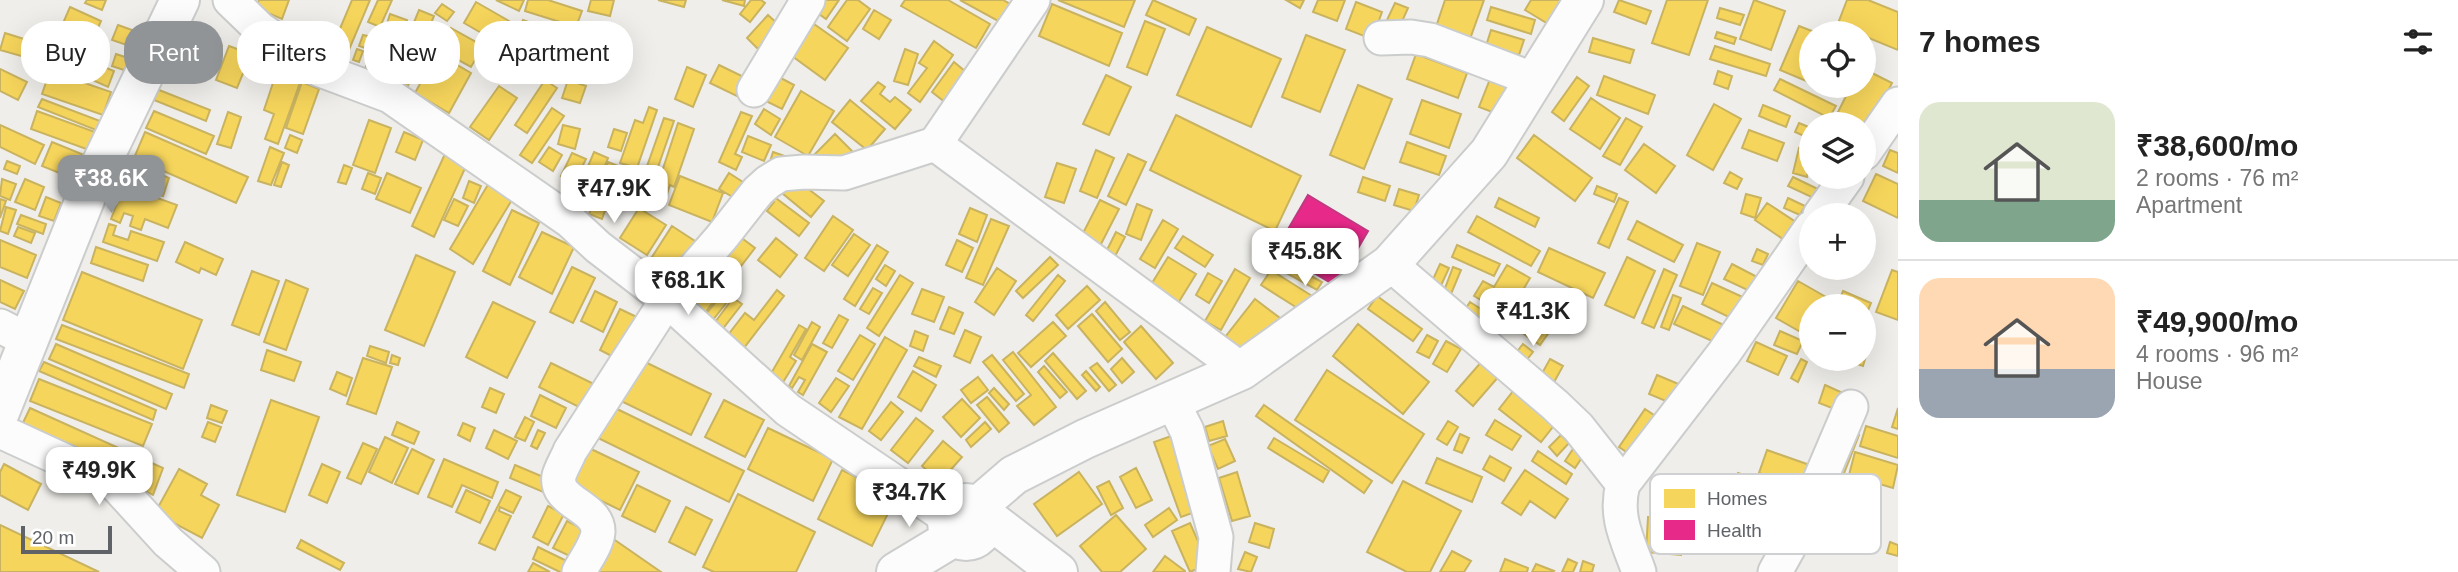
<!DOCTYPE html>
<meta charset="utf-8">
<style>
body{margin:0;font-family:Arial,sans-serif;background:#f6f6f6;color:#222;height:100vh;display:flex;flex-direction:column;font-size:26px;white-space:nowrap}
*{box-sizing:border-box;margin:0}
p{font-size:23px;color:#767676}
.icon{flex:none;width:38px;height:38px;fill:none;stroke:currentColor;stroke-width:2;stroke-linecap:round;stroke-linejoin:round}
.map{position:relative;flex:1;overflow:hidden}
.drawer{display:flex;flex-direction:column;background:#fff;width:560px}
.drawer>*{flex:none}
.hud{position:absolute;left:21px;top:21px;width:665px;height:63px;display:flex;gap:14px}
.controls{position:absolute;left:1799px;top:21px;display:grid;gap:14px}
.controls a{display:grid;place-items:center;width:77px;height:77px;border-radius:50%;background:#fff;box-shadow:0 7px 28px #0002;font-size:35px}
.scale{position:absolute;left:21px;bottom:18px;width:91px;box-sizing:border-box;padding-left:7px;border:4px solid #5f6368;border-top:0;font-size:19px;line-height:24px;white-space:nowrap;color:#5f6368;-webkit-text-stroke:5px #fff;paint-order:stroke}
.price{position:absolute;translate:-50% -60px;padding:0 16px;border-radius:14px;background:#fff;color:#222;font-size:23px;line-height:46px;filter:drop-shadow(0 2px 4px #0008)}
.price::after{content:'';position:absolute;left:50%;top:42px;width:21px;height:16px;margin-left:-10px;background:inherit;clip-path:polygon(0 0,100% 0,50% 100%)}
.price.selected{background:#919496;color:#fff}
ul{padding:0;list-style:none}
li{display:flex;align-items:center;gap:21px;height:175px;padding:0 21px}
li+li{border-top:2px solid #e0e0e0}
li span{display:grid;place-items:center;flex:none;width:196px;height:140px;border-radius:21px;color:#555}
li>.icon{margin-inline-start:auto}
span .icon{width:84px;height:84px;fill:#fffc;stroke-width:1}
li b{font-size:30px}
h2{display:flex;justify-content:space-between;align-items:center;height:84px;padding:0 21px;font-size:30px}
.pill{padding:0 24px;border-radius:28px;background:#fff;box-shadow:0 7px 28px #0002;font-size:24px;line-height:63px}
.pill.selected{background:#919496;color:#fff}
main{display:flex;flex:1;min-height:0}
.map>svg:first-child{display:block}
</style>
<main>
<div class="map">
<svg width="1898" height="572" viewBox="0 0 1898 572">
<rect width="100%" height="100%" fill="#efeeea"/>
<!-- homes -->
<path fill="#f6d55c" stroke="#c9b360" stroke-width="2" d="M87,0h19l-4,10 -17,-7z
M259,0h30l-7,19 -26,-11z
M352,0h18l-24,57 -15,-7z
M378,0h14l-12,27 -12,-5z
M496,0h28l-5,11z
M528,0h20l34,11 -6,16 -51,-16z
M591,0h23l-4,16 -22,-5z
M658,0h28l-2,7z
M722,0h23l-1,6z
M751,0h10l4,3 -15,19 -10,-8z
M818,0h21l-13,19 -14,-10z
M847,0h11l12,9 -23,32 -19,-14z
M905,0h43l42,24 -14,24 -75,-42z
M960,0h43l16,9 -10,18z
M1058,0h77l-11,27z
M1153,0l43,19 -7,16 -43,-20z
M1286,0h18l-4,8z
M1318,0h27l-8,21 -24,-9z
M1445,0h39l-14,39 -34,-12z
M1531,0h40l-16,28 -30,-18z
M1619,0l32,11 -5,13 -32,-12z
M1667,0h41l-19,55 -37,-12z
M1754,0l31,11 -14,39 -31,-11z
M1847,0h21l30,12v38l-34,-14v-3h-9l-18,-7z
M476,2l33,19 -12,21 -33,-19z
M1356,2l26,10 -10,27 -26,-10z
M1395,3l13,5 -8,18 -13,-6z
M442,4l12,8 -7,9 -12,-8z
M1052,4l70,29 -13,33 -70,-30z
M70,7l31,14 -10,23 -31,-14z
M1491,7l44,13 -4,14 -44,-14z
M1720,8l24,7 -4,10 -23,-7z
M419,10l15,6 -9,22 -15,-6z
M874,10l17,10 -12,19 -16,-10z
M390,14l17,6 -5,13 -16,-6z
M768,15l11,10 -21,24 -11,-11z
M523,20l46,17 -4,8 -45,-18z
M1145,21l20,8 -18,46 -20,-8z
M814,24l34,24 -23,32 -33,-24z
M118,25l28,10 -5,15 -29,-10z
M1799,26l18,7h-6v50l-31,-13z
M1207,27l74,32 -30,68 -74,-32z
M451,28l32,18 -12,21 -31,-17z
M380,30l15,6 -14,39 -16,-6z
M1491,30l33,10 -5,15 -33,-9z
M1717,32l19,6 -2,6 -19,-6z
M5,33l38,12 -4,16 -39,-11z
M192,35l30,11 -11,30 -29,-11z
M363,35l5,1 -3,12 -6,-2z
M1306,35l39,15 -25,62 -38,-15z
M1593,38l41,12 -4,13 -41,-11z
M59,39l30,10 -8,23 -30,-10z
M401,40l21,7 -14,39 -21,-7z
M934,41l19,14 -33,47 -12,-9 19,-25 -8,-5z
M229,46l22,8 -14,34 -21,-8z
M1715,46l55,18 -4,12 -56,-17z
M357,49l6,2 -4,11 -6,-2z
M905,49l13,5 -10,31 -14,-4z
M437,53l34,20 -22,40 -34,-20z
M116,54l18,6 -4,12 -18,-6z
M1416,54l51,19 -9,25 -51,-19z
M954,62l18,15 -22,29 -18,-14z
M94,63l20,8 -6,16 -20,-9z
M719,65l33,16 -9,18 -33,-16z
M687,67l19,8 -13,32 -18,-8z
M278,68l24,9 -24,67 -13,-5 9,-25 -10,-4z
M0,69l27,13 -9,18 -18,-9z
M1864,69l28,14 -24,49 -4,-8h-12l-16,-8 15,-30h13z
M50,71l61,21 -8,23 -61,-21z
M1718,71l14,5 -4,13 -14,-5z
M1492,74l21,8 -13,33 -21,-8z
M1106,75l25,12 -22,48 -26,-11z
M777,76l17,9 -12,24 -18,-9z
M1604,76l51,19 -7,19 -51,-19z
M1577,77l12,9 -25,35 -12,-9z
M1780,79l56,27 -7,12 -55,-28z
M545,80l12,8 -30,45 -12,-8z
M568,80l18,6 -6,17 -18,-5z
M302,82l17,7 -16,45 -17,-6z
M878,82l7,5 -5,7 10,8 5,-5 16,13 -16,19 -34,-28z
M1358,85l34,14 -28,70 -34,-14z
M499,86l18,12 -28,42 -19,-13z
M1818,86h27l-4,10z
M154,88l56,22 -4,11 -57,-23z
M801,91l33,20 -26,45 -33,-19z
M1591,98l29,20 -20,31 -30,-20z
M42,99l58,22 -4,9 -58,-23z
M850,100l35,29 -18,21 -35,-28z
M1422,100l39,14 -12,34 -39,-14z
M1714,104l27,15 -28,51 -26,-15z
M1763,105l27,11 -4,11 -27,-11z
M649,107l8,3 -20,58 -17,-5 15,-43 8,3z
M552,108l12,8 -32,47 -12,-8z
M764,109l16,10 -9,16 -16,-11z
M37,111l58,21 -6,18 -58,-21z
M154,111l60,25 -8,18 -60,-26z
M228,112l13,5 -10,31 -14,-4z
M741,112l11,4 -17,38 7,3 -6,13 -17,-8z
M1176,115l125,61 -26,55 -125,-61z
M664,118l10,3 -25,72 -10,-4z
M1626,118l16,9 -22,38 -17,-9z
M369,120l22,8 -16,45 -22,-8z
M678,123l16,6 -20,58 -4,-2 -6,18 -11,-4z
M1799,123l12,5v11l-16,-7z
M0,125l44,20 -9,19 -35,-17z
M563,125l17,4 -5,20 -17,-5z
M614,129l13,4 -6,18 -13,-4z
M1749,130l35,13 -7,18 -35,-13z
M145,132l103,45 -12,26 -102,-45z
M404,132l19,8 -8,20 -19,-8z
M835,134l17,17 -20,20 -17,-17z
M290,135l12,5 -5,13 -12,-5z
M1534,135l58,43 -17,23 -58,-43z
M748,136l23,9 -7,16 -22,-9z
M52,142l42,17 -10,24 -42,-17z
M1407,142l39,14 -7,19 -39,-13z
M1644,144l31,22 -19,27 -31,-23z
M449,145l22,10 -37,82 -22,-11z
M270,147l14,6 -13,32 -13,-4z
M549,147l13,8 -9,16 -14,-9z
M1799,148l12,3 -4,26 -14,-4z
M1096,150l18,8 -17,40 -17,-7z
M1890,150l8,3v20l-15,-7z
M594,152l14,6 -15,38 -15,-6z
M773,152l12,4 -5,13 -11,-4z
M572,153l14,6 -12,24 -13,-7z
M1128,154l18,8 -20,43 -18,-9z
M7,161l13,5 -3,8 -13,-5z
M282,162l7,3 -8,22 -7,-2z
M608,162l13,5 -19,52 -13,-5z
M1057,163l19,6 -12,34 -19,-6z
M130,164l28,11 -6,15 -28,-11z
M344,165l8,3 -6,16 -8,-2z
M1730,172l12,7 -5,10 -13,-6z
M368,173l13,5 -6,16 -13,-5z
M387,173l34,15 -11,25 -34,-14z
M729,173l17,11 -10,15 -17,-10z
M1876,174l22,10v34l-35,-17z
M162,175l7,3 -6,18 -8,-3z
M493,176l25,14 -45,74 -23,-15z
M680,176l43,17 -11,29 -43,-17z
M1363,177l27,9 -5,15 -27,-9z
M1793,177l31,15 -4,9 -32,-15z
M794,178l30,23 -13,16 -29,-24z
M2,179l14,5 -6,16 -10,-4z
M25,179l19,8 -9,23 -20,-8z
M469,181l12,5 -7,17 -11,-5z
M124,186l53,19 -9,23 -23,-9 -4,11 -11,-4 3,-10 -9,-3 -4,10 -9,-4z
M1597,186l20,8 -3,8 -20,-8z
M1399,189l20,6 -5,16 -20,-6z
M769,193l40,30 -10,13 -32,-25 7,-9 -3,-3z
M1746,194l15,4 -6,20 -14,-5z
M46,197l15,6 -7,18 -15,-5z
M1499,198l40,20 -4,9 -40,-20z
M1619,198l9,4 -19,46 -11,-5z
M1788,198l17,8 -5,9 -16,-7z
M0,199l6,2 -6,17z
M454,199l14,7 -10,20 -14,-6z
M1100,200l19,9 -20,39 -19,-9z
M1767,203l35,23 -12,18 -35,-24z
M1137,204l15,6 -11,30 -15,-6z
M6,207l10,3 -8,24 -8,-3z
M639,208l27,17 -19,30 -27,-17z
M970,208l17,7 -10,27 -18,-8z
M512,210l27,13 -29,62 -27,-14z
M21,215l25,9 -3,10 -26,-10z
M833,216l20,14 -29,41 -19,-13z
M1477,216l63,35 -9,15 -63,-34z
M991,219l18,7 -26,59 -17,-7z
M1163,220l15,9 -23,39 -15,-9z
M1637,221l46,24 -9,17 -46,-23z
M109,224l7,2 -3,9 15,5 3,-9 33,11 -7,19 -54,-19z
M672,226l26,17 -22,34 -26,-17z
M18,227l17,6 -4,10 -17,-7z
M542,232l32,15 -22,47 -33,-17z
M1116,232l9,5 -14,27 -9,-4z
M854,234l16,11 -22,31 -16,-11z
M739,236l16,12 -51,66 -16,-13z
M1183,236l30,19 -8,12 -30,-19z
M776,238l21,17 -17,22 -22,-17z
M0,240l36,15 -9,23 -27,-11z
M957,240l16,8 -11,24 -16,-7z
M185,242l38,17 -7,16 -15,-7 -2,5 -23,-11z
M1697,243l23,9 -17,43 -23,-9z
M877,245l11,7 -33,54 -11,-7z
M1457,245l43,19 -6,12 -42,-19z
M96,247l52,18 -5,16 -52,-18z
M1549,248l56,25 -12,25 -55,-26z
M1757,249l11,5 -5,11 -11,-4z
M416,255l39,17 -31,74 -39,-16z
M1050,257l8,8 -35,33 -7,-7z
M1168,257l28,17 -19,31 -28,-17z
M1627,257l28,14 -21,47 -29,-13z
M1282,260l40,22 -5,8 -40,-22z
M1440,264l9,4 -11,24 -9,-4z
M1732,264l29,15 -7,14 -30,-14z
M885,265l10,6 -9,15 -10,-7z
M1507,265l23,13 -22,38 -34,-20 9,-15 11,6z
M572,267l23,11 -22,45 -23,-11z
M1453,267l8,3 -10,24 -7,-3z
M997,268l19,13 -22,34 -19,-13z
M1235,269l15,9 -29,52 -16,-9z
M1664,269l13,6 -23,53 -12,-5z
M1271,270l41,26 -10,15 -41,-26z
M1892,270l6,2v48l-22,-8z
M252,271l27,10 -20,54 -27,-10z
M82,272l120,48 -19,49 -120,-49z
M1208,273l14,8 -13,22 -13,-8z
M900,275l13,8 -34,53 -12,-8z
M1058,275l7,6 -32,40 -7,-6z
M0,280l24,11 -9,18 -15,-7z
M286,280l22,9 -22,61 -22,-8z
M1798,281l28,16 -6,9h-9v16l-7,12 -28,-16z
M1712,283l35,16 -10,22 -35,-17z
M1087,286l13,14 -32,29 -12,-14z
M873,288l9,5 -13,21 -9,-5z
M922,289l22,8 -10,25 -22,-8z
M777,290l7,6 -47,61 -16,-13 24,-31 9,7z
M595,291l22,11 -14,30 -22,-11z
M1843,291l28,12 -7,17v-14h-27z
M724,292l7,5 -19,24 -7,-6z
M1673,295l8,3 -12,32 -8,-3z
M1377,296l45,33 -9,12 -45,-32z
M733,298l9,6 -21,27 -8,-6z
M1255,299l25,19 -32,42 -26,-19z
M493,302l42,20 -28,56 -41,-21z
M1105,302l25,30 -10,8 -24,-29z
M1470,302l33,21 -9,14 -33,-21z
M1683,306l45,21 -7,18 -47,-21z
M949,307l14,6 -9,21 -14,-5z
M620,309l23,11 -20,42 -23,-12z
M1524,313l26,18 -10,14 -26,-18z
M1092,314l30,35 -14,13 -30,-36z
M839,315l9,5 -16,28 -9,-5z
M812,322l8,5 -18,33 -8,-5z
M1053,322l13,14 -35,31 -13,-14z
M1358,324l71,58 -26,32 -70,-58z
M62,325l127,49 -5,14 -128,-49z
M799,325l7,4 -16,28 6,4 -14,23 -13,-7z
M1141,326l32,37 -17,16 -32,-37z
M965,330l16,7 -11,26 -16,-7z
M915,331l13,5 -5,15 -13,-5z
M1780,331l23,10 -6,13 -23,-9z
M860,335l15,9 -22,36 -15,-9z
M1427,335l11,6 -9,17 -12,-6z
M885,337l22,13 -45,79 -23,-12z
M1446,341l15,8 -14,23 -14,-8z
M1756,342l31,14 -9,19 -31,-14z
M56,344l116,50 -6,15 -117,-50z
M812,344l15,8 -24,43 -5,-3 7,-12 -6,-3 -7,11 -3,-2z
M1523,344l10,8 -11,14 -10,-8z
M370,346l19,6 -3,11 -19,-7z
M267,350l34,12 -7,19 -33,-11z
M1013,352l43,55 -22,18 -17,-19 14,-11 -28,-35z
M1053,353l33,38 -9,8 -32,-38z
M392,355l8,3 -2,7 -8,-2z
M992,355l32,39 -8,7 -33,-39z
M919,357l22,9 -5,11 -22,-11z
M363,358l29,9 -16,47 -29,-10z
M1122,358l12,14 -12,11 -11,-14z
M1550,359l13,7 -10,18 -13,-7z
M1801,359l6,3 -9,20 -7,-4z
M1852,359h13l-2,7 -12,-4z
M641,360l70,34 -20,41 -70,-34z
M1483,360l17,15 -27,31 -17,-15z
M44,362l112,48 -3,10 -114,-49z
M551,363l51,25 -11,25 -52,-26z
M1097,363l19,22 -7,6 -19,-23z
M1044,366l23,26 -7,6 -22,-26z
M1327,370l97,64 -32,49 -97,-63z
M913,371l23,14 -15,26 -23,-14z
M1086,371l14,16 -4,4 -14,-16z
M337,372l15,6 -6,18 -16,-7z
M1657,375l24,10 -8,19 -24,-10z
M978,377l10,13 -17,13 -10,-13z
M836,378l13,8 -18,26 -12,-9z
M39,379l113,45 -9,22 -113,-45z
M1825,385l18,8 -6,17 -18,-7z
M490,388l14,6 -8,19 -14,-6z
M994,388l15,16 -5,6 -15,-17z
M1514,390l42,33 -15,19 -42,-33z
M540,395l26,13 -10,20 -25,-12z
M987,397l22,26 -10,9 -22,-27z
M962,399l18,19 -19,19 -18,-20z
M271,400l48,17 -34,95 -48,-17z
M724,400l40,20 -19,37 -40,-20z
M891,402l12,10 -22,28 -12,-9z
M211,405l16,6 -5,12 -15,-5z
M1264,405l108,76 -8,12 -108,-77z
M611,406l133,65 -15,31 -133,-65z
M30,408l133,60 -10,27 -134,-64z
M1898,408v21l-6,-2z
M1645,409l15,10 -26,38 -15,-10z
M525,417l9,5 -9,19 -10,-4z
M916,418l17,13 -25,32 -17,-13z
M1495,420l26,16 -9,14 -26,-15z
M1223,421l4,15 -18,5 -4,-14z
M1448,421l10,6 -11,18 -10,-6z
M208,422l13,5 -6,15 -13,-5z
M397,422l22,10 -5,12 -22,-9z
M985,422l6,7 -20,18 -5,-7z
M463,423l12,5 -5,13 -12,-6z
M1866,426l32,10v22l-38,-12z
M768,428l65,31 -20,42 -65,-32z
M494,430l23,11 -9,18 -22,-11z
M538,430l7,3 -8,16 -6,-3z
M1849,431l10,4 -42,107 -10,-4z
M1460,434l9,4 -7,15 -8,-3z
M1174,435l27,75 -20,7 -27,-75z
M1561,435l8,8 -12,13 -8,-9z
M385,437l23,11 -16,35 -23,-11z
M1274,438l55,33 -6,11 -55,-34z
M1225,439l10,22 -17,8 -10,-23z
M943,441l19,16 -22,25 -18,-16z
M363,443l14,6 -16,35 -14,-6z
M1577,443l10,7 -12,18 -10,-7z
M589,448l50,24 -19,38 -49,-24z
M412,449l22,11 -16,34 -23,-10z
M1767,450l54,19 -7,23 -55,-19z
M1538,451l34,23 -6,10 -34,-23z
M1855,452l43,13 -5,23 -44,-13z
M1490,456l21,12 -7,13 -21,-12z
M1437,458l45,19 -10,25 -46,-19z
M444,459l54,23 -6,16 -30,-13 -10,22 -24,-10z
M4,464l37,20 -13,26 -28,-15v-23z
M322,464l18,8 -13,31 -18,-8z
M515,465l38,16 -5,13 -38,-16z
M1136,468l16,32 -16,8 -16,-31z
M179,469l28,15 -6,11 18,10 -17,33 -47,-25z
M842,470l54,27 -24,49 -54,-27z
M1525,470l43,29 -13,19 -25,-17 -9,14 -19,-12z
M1079,472l23,32 -45,32 -23,-32z
M1237,472l13,44 -18,5 -13,-43z
M1738,473l69,22 -4,12 -69,-22z
M1109,481l14,27 -12,7 -14,-28z
M1403,481l58,30 -31,61h-23l-40,-20z
M637,485l33,16 -15,31 -33,-16z
M466,490l24,11 -10,22 -24,-11z
M506,490l15,7 -8,16 -13,-6 -1,4 12,5 -16,34 -16,-7z
M738,494l77,38 -19,40h-82l-11,-5z
M548,506l16,8 -16,31 -15,-8z
M686,507l26,13 -17,35 -26,-13z
M1169,508l8,12 -24,17 -8,-12z
M1116,515l30,34 -26,23h-18l-22,-26z
M1648,517l35,2 -2,36 -35,-3z
M567,521l24,12 -13,27 -25,-12z
M1190,523l18,41 -18,8 -18,-41z
M1255,523l19,6 -5,19 -20,-6z
M0,525l99,47h-99z
M612,538l49,34h-73z
M301,540l43,23 -4,7 -43,-22z
M1890,542l8,3v11l-11,-3z
M538,547l33,16 -4,9h-7l-27,-13z
M1452,551l19,10 -7,11h-24z
M1245,552l12,5 -6,15 -13,-3z
M1165,556l20,15v1h-32z
M1505,559l23,9 -1,4h-27z
M1568,559l9,4 -4,9h-11z
M1583,561l11,4 -2,7h-12z
M533,563l17,9h-22z
M1536,564l18,7 -1,1h-21z"/>
<!-- health -->
<path fill="#e7298a" stroke="#be3a80" stroke-width="2" d="M1308,195l60,36 -32,55 -60,-36z"/>
<g fill="none" stroke-linecap="round" stroke-linejoin="round">
<defs>
<path id="minor" d="M230,0l30,29 58,40 72,27 180,125 28,26 69,53 121,110 160,108
M1033,0l-98,144 307,226
M1381,38l30,-1 19,3 105,40
M754,90l54,-90
M1864,153l34,-49
M1820,215l27,-38
M1390,264l165,141 23,22 45,57
M0,326l29,15
M1172,401l15,30 29,106 -3,35
M0,431l115,53 53,58 35,30
M579,572c6,-12 18,-27 19,-40 1,-26 -44,-29 -39,-56 2,-8 8,-17 11,-25l97,-151 54,-62 37,-47 10,-9 13,-8 23,-2 40,1 91,-29
M1639,572c-11,-31 -25,-55 -16,-88l101,-131 87,-125
M1775,572l24,-43 52,-122"/>
<path id="tertiary" d="M0,412l90,-225 90,-187
M947 522a19 19 0 1 1 38 0a19 19 0 1 1-38 0Z
M978,506l36,-31 71,-36 157,-69 148,-106 99,-111 95,-153
M985,516l73,56
M896,572l58,-35"/>
</defs>
<!-- minor casing -->
<use href="#minor" stroke="#cbcccc" stroke-width="37"/>
<!-- tertiary casing -->
<use href="#tertiary" stroke="#cbcccc" stroke-width="42"/>
<!-- minor -->
<use href="#minor" stroke="#fdfcfc" stroke-width="33"/>
<!-- tertiary -->
<use href="#tertiary" stroke="#fdfcfc" stroke-width="38"/>
</g>
<!-- legend -->
<rect x="1650" y="474" width="231" height="80" rx="10" fill="#fff" stroke="#cfd0d2" stroke-width="2"/>
<rect x="1664" y="489" width="31" height="19" fill="#f6d55c"/>
<rect x="1664" y="520" width="31" height="20" fill="#e7298a"/>
<g font-size="19" fill="#5f6368">
<text x="1707" y="505">Homes</text>
<text x="1707" y="537">Health</text>
</g>
</svg>
<div class="controls">
<a><svg class="icon" aria-label="locate" viewBox="0 0 24 24"><circle cx="12" cy="12" r="6"/><path d="M12 2v4M12 18v4M2 12h4M18 12h4"/></svg></a>
<a><svg class="icon" aria-label="layers" viewBox="0 0 24 24"><path d="M12 4l9 5-9 5-9-5zM3 14l9 5 9-5"/></svg></a>
<a>+</a>
<a>−</a>
</div>
<div class="scale">20 m</div>
<b class="price selected" style="left:111px;top:215px">₹38.6K</b>
<b class="price" style="left:614px;top:225px">₹47.9K</b>
<b class="price" style="left:1305px;top:288px">₹45.8K</b>
<b class="price" style="left:688px;top:317px">₹68.1K</b>
<b class="price" style="left:1533px;top:348px">₹41.3K</b>
<b class="price" style="left:99px;top:507px">₹49.9K</b>
<b class="price" style="left:909px;top:529px">₹34.7K</b>
<div class="hud">
<a class="pill">Buy</a>
<a class="pill selected">Rent</a>
<a class="pill">Filters</a>
<a class="pill">New</a>
<a class="pill">Apartment</a>
</div>
</div>
<section class="drawer">
<h2>7 homes<svg class="icon" aria-label="filters" viewBox="0 0 24 24"><path d="M4 7h16M4 17h16"/><circle cx="9" cy="7" r="2"/><circle cx="15" cy="17" r="2"/></svg></h2>
<ul>
<li><span style="background:linear-gradient(#dfe7d0 70%,#7fa58c 0)"><svg class="icon" aria-label="home" viewBox="0 0 24 24"><path d="M3 11l9-7 9 7M6 9v11h12V9"/></svg></span><div><b>₹38,600/mo</b><p>2 rooms · 76 m²</p><p>Apartment</p></div></li>
<li><span style="background:linear-gradient(#ffd9b3 65%,#9aa5b1 0)"><svg class="icon" aria-label="home" viewBox="0 0 24 24"><path d="M3 11l9-7 9 7M6 9v11h12V9"/></svg></span><div><b>₹49,900/mo</b><p>4 rooms · 96 m²</p><p>House</p></div></li>
</ul>
</section>
</main>
